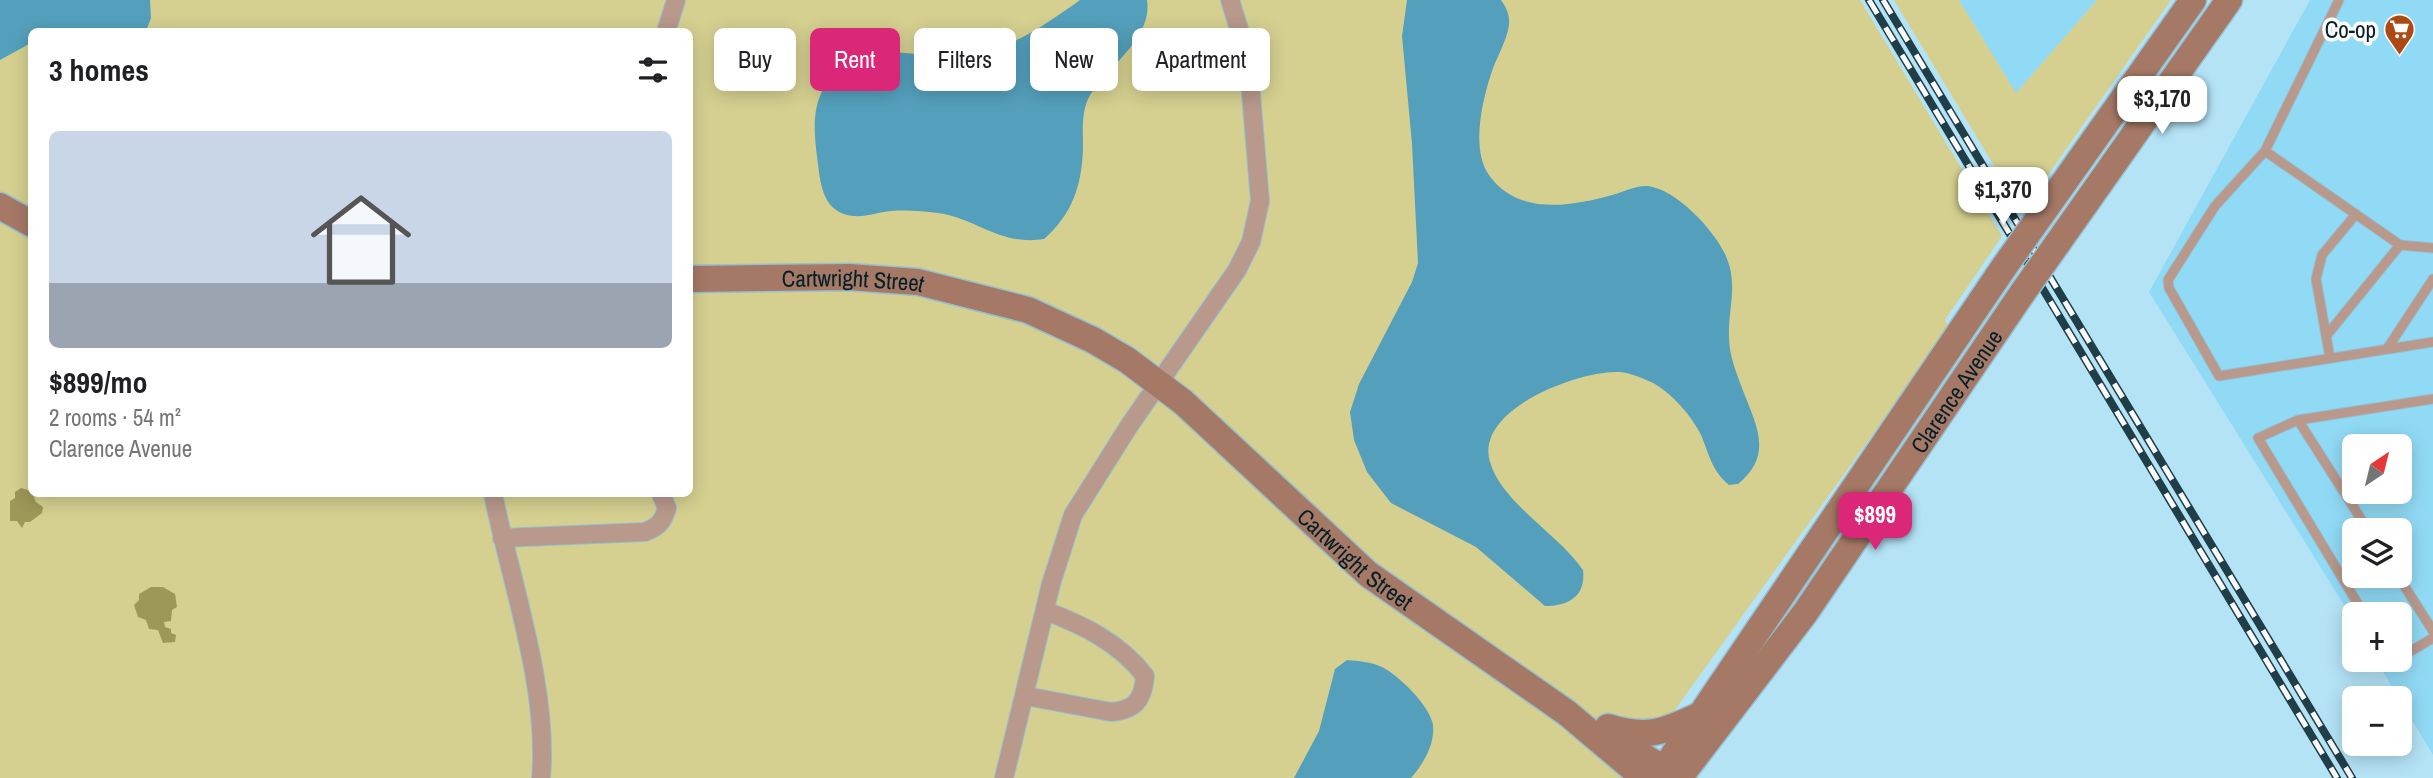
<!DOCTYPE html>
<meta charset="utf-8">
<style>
body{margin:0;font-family:"Archivo Narrow",sans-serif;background:#f6f6f6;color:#202124;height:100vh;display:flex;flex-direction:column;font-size:26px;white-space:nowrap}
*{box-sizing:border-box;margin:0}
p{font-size:23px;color:#757577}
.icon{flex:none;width:38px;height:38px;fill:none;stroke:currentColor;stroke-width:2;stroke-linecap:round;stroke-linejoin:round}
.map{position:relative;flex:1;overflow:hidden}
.side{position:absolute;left:28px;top:28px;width:665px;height:469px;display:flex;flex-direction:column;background:#fff;border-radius:10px;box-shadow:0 4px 18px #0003}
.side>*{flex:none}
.guide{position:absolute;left:714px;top:28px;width:665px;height:63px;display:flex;gap:14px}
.needle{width:46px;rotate:35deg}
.tools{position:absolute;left:2342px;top:434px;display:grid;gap:14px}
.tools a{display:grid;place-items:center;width:70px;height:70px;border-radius:10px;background:#fff;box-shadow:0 4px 18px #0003;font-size:35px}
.price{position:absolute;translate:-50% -60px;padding:0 16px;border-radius:14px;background:#fff;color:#222;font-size:23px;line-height:46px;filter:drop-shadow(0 2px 4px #0008)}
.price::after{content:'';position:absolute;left:50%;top:42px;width:21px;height:16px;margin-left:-10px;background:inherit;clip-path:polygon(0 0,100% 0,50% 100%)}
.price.current{background:#db2777;color:#fff}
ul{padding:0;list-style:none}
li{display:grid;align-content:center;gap:14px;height:371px;padding:0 21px}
li span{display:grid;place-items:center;height:217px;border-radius:10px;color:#555}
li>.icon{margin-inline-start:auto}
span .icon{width:126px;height:126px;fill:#fffc;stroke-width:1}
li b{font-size:30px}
h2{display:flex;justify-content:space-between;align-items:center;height:84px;padding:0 21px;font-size:30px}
.tag{padding:0 24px;border-radius:10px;background:#fff;box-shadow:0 4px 18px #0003;font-size:24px;line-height:63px}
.tag.current{background:#db2777;color:#fff}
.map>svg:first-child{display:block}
</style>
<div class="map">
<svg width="2433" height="778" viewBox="0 0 2433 778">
<rect width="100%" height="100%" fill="#b4e3f6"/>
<!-- built -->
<path fill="#91daf6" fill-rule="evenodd" d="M1959,0h138l-81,94z
M2310,0h123v755l-57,-95h23v-46h-45v7l-205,-329zM2354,446h45v46h-45zM2354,530h45v46h-45z"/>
<!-- green -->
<path fill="#d5d090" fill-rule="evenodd" d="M0,0h1860l142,236 -57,84 4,8 -323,450h-1626zM32,32h658v462h-658z
M1894,0h65l57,93 81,-93h74l-149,212z"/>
<!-- forest -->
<path fill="#9d9858" d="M21,488l10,3 5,11 7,5 -1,6 -12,9h-5l-3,6 -5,-7h-7v-20l5,-3v-6z
M151,587h12l12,7 2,13 -5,3 -1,11 -7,1 1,5 6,2v4l5,2 -1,7 -12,1 -5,-13 -9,-1 -3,-9 -8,-3 -4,-12 5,-5v-6z"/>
<!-- water -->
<path fill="#54a0bc" d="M0,0h150l1,18 -5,13 -114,1 -1,11 -31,17z
M1080,0h67c6,38 -39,66 -57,95 -9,16 -7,35 -7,53 -1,37 -11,67 -39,91 -44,7 -66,-20 -106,-26 -15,-2 -32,-3 -47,-2 -13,1 -24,6 -37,5 -25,-2 -32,-21 -35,-44 -5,-39 -12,-75 21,-103 12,-10 27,-17 43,-17 29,0 61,7 90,2 42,-7 73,-30 107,-54z
M1407,0h94c5,7 9,15 8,25 -2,16 -13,33 -18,49 -9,28 -19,72 -4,98 28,44 82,35 125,23 11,-3 24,-10 36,-9 29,4 65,43 77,68 14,30 3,53 4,83 0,18 7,35 13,51 13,35 33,66 -4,96l-9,1c-17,-14 -20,-31 -28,-50 -10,-20 -28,-40 -46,-51 -10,-5 -24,-11 -36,-12 -39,-2 -145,37 -129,90 12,41 68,72 93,108 3,26 -14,36 -38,36l-69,-59 -85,-44 -24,-31 -13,-32 -4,-28 9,-28 53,-102 6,-19 -6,-119 -10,-108z
M1347,660c13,1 25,2 37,8 16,9 46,38 49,57 2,20 -10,39 -22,53h-117l25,-47 16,-62z"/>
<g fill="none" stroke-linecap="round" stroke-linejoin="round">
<defs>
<path id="lane" d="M2339,0l-74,151 135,94 33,3
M2265,151l-50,55 -47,74 1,8 50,88 214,-34
M2327,335l73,-90
M2387,349l46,-70
M2330,358l-14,-79 6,-24 34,-41
M2298,420l-40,18 106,176
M2368,530l-70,-110 135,-21
M2398,576l35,55
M2399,658l34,-20"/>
<path id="street" d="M666,32l10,-32
M493,494c18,89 56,194 48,284
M502,538l143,-6c13,-5 18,-10 22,-24l-6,-14
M1026,696l85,16c24,-2 32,-12 34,-36 -25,-33 -62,-51 -99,-65
M1004,778l47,-194 22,-69 56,-89 108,-156 14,-28 9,-41 -12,-143 -18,-58"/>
<g id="secondary">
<path d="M0,206l32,18"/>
<path d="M2041,215l152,-215"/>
<path d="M2057,244l172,-244"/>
<path id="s1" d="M690,279l159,-2 69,5 110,28 65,30 34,20 56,42 185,172 199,139 77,65"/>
<path d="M1608,727c39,12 56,5 92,-12"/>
<path id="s2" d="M1621,743l58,35 126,-165 218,-321"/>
<path d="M1658,778l346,-511"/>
</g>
</defs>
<!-- lane casing -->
<use href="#lane" stroke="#94c0d1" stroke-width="11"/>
<!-- street casing -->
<use href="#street" stroke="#94c0d1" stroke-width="20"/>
<!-- secondary casing -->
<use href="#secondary" stroke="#94c0d1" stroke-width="29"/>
<!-- lane -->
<use href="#lane" stroke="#b8998c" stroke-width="9"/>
<!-- street -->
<use href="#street" stroke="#b8998c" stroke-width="18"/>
<!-- secondary -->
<use href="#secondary" stroke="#a67966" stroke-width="26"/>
<defs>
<path id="rail" d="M1869,0l468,778
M1883,0l469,778"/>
</defs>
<!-- rail casing -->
<use href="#rail" stroke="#203e48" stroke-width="8"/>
<!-- rail -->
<use href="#rail" stroke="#fbfbfb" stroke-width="5" stroke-dasharray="16" stroke-linecap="butt"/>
<defs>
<path id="secondary-bridge" d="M2004,267l37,-52
M2023,292l34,-48"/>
</defs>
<!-- secondary-bridge casing -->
<use href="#secondary-bridge" stroke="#94c0d1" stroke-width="29" stroke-linecap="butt"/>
<!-- secondary-bridge -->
<use href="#secondary-bridge" stroke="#a67966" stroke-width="26"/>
</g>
<!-- icons -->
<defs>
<symbol id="supermarket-pin" viewBox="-11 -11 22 30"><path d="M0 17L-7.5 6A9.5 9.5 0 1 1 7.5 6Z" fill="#ad4a13" stroke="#fbfbfb"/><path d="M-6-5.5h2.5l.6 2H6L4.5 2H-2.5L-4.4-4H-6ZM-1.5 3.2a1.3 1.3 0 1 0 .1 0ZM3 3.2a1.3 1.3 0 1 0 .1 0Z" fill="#fff"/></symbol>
</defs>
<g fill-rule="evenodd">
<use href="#supermarket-pin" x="2382" y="12" width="35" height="47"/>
</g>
<g text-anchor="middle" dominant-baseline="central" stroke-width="7" stroke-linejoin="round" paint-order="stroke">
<!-- poi labels -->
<g font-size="23" fill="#041f28" stroke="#fbfbfb" text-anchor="end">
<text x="2376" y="29">Co-op</text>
</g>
<!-- street labels -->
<g font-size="23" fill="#041f28" stroke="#fbfbfb">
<text stroke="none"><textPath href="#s1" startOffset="163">Cartwright Street</textPath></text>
<text stroke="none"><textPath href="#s2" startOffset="544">Clarence Avenue</textPath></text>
<text stroke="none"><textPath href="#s1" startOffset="756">Cartwright Street</textPath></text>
</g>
</g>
</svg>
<div class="tools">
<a><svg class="needle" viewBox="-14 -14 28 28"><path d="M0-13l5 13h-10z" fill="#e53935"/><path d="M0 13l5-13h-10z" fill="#757577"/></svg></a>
<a><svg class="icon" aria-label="layers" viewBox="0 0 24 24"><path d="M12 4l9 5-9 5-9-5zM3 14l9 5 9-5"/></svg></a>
<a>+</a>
<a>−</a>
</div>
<b class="price" style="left:2162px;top:136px">$3,170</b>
<b class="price" style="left:2003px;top:227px">$1,370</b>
<b class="price current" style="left:1875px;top:552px">$899</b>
<div class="guide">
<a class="tag">Buy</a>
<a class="tag current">Rent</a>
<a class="tag">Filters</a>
<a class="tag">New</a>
<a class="tag">Apartment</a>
</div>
<section class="side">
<h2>3 homes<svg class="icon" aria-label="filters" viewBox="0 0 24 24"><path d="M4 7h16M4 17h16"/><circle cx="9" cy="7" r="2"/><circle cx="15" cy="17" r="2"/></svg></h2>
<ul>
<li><span style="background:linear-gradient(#c9d6e8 70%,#9aa5b1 0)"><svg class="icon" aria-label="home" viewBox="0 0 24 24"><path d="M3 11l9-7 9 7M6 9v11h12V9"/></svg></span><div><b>$899/mo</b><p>2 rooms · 54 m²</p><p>Clarence Avenue</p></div></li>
</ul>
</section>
</div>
